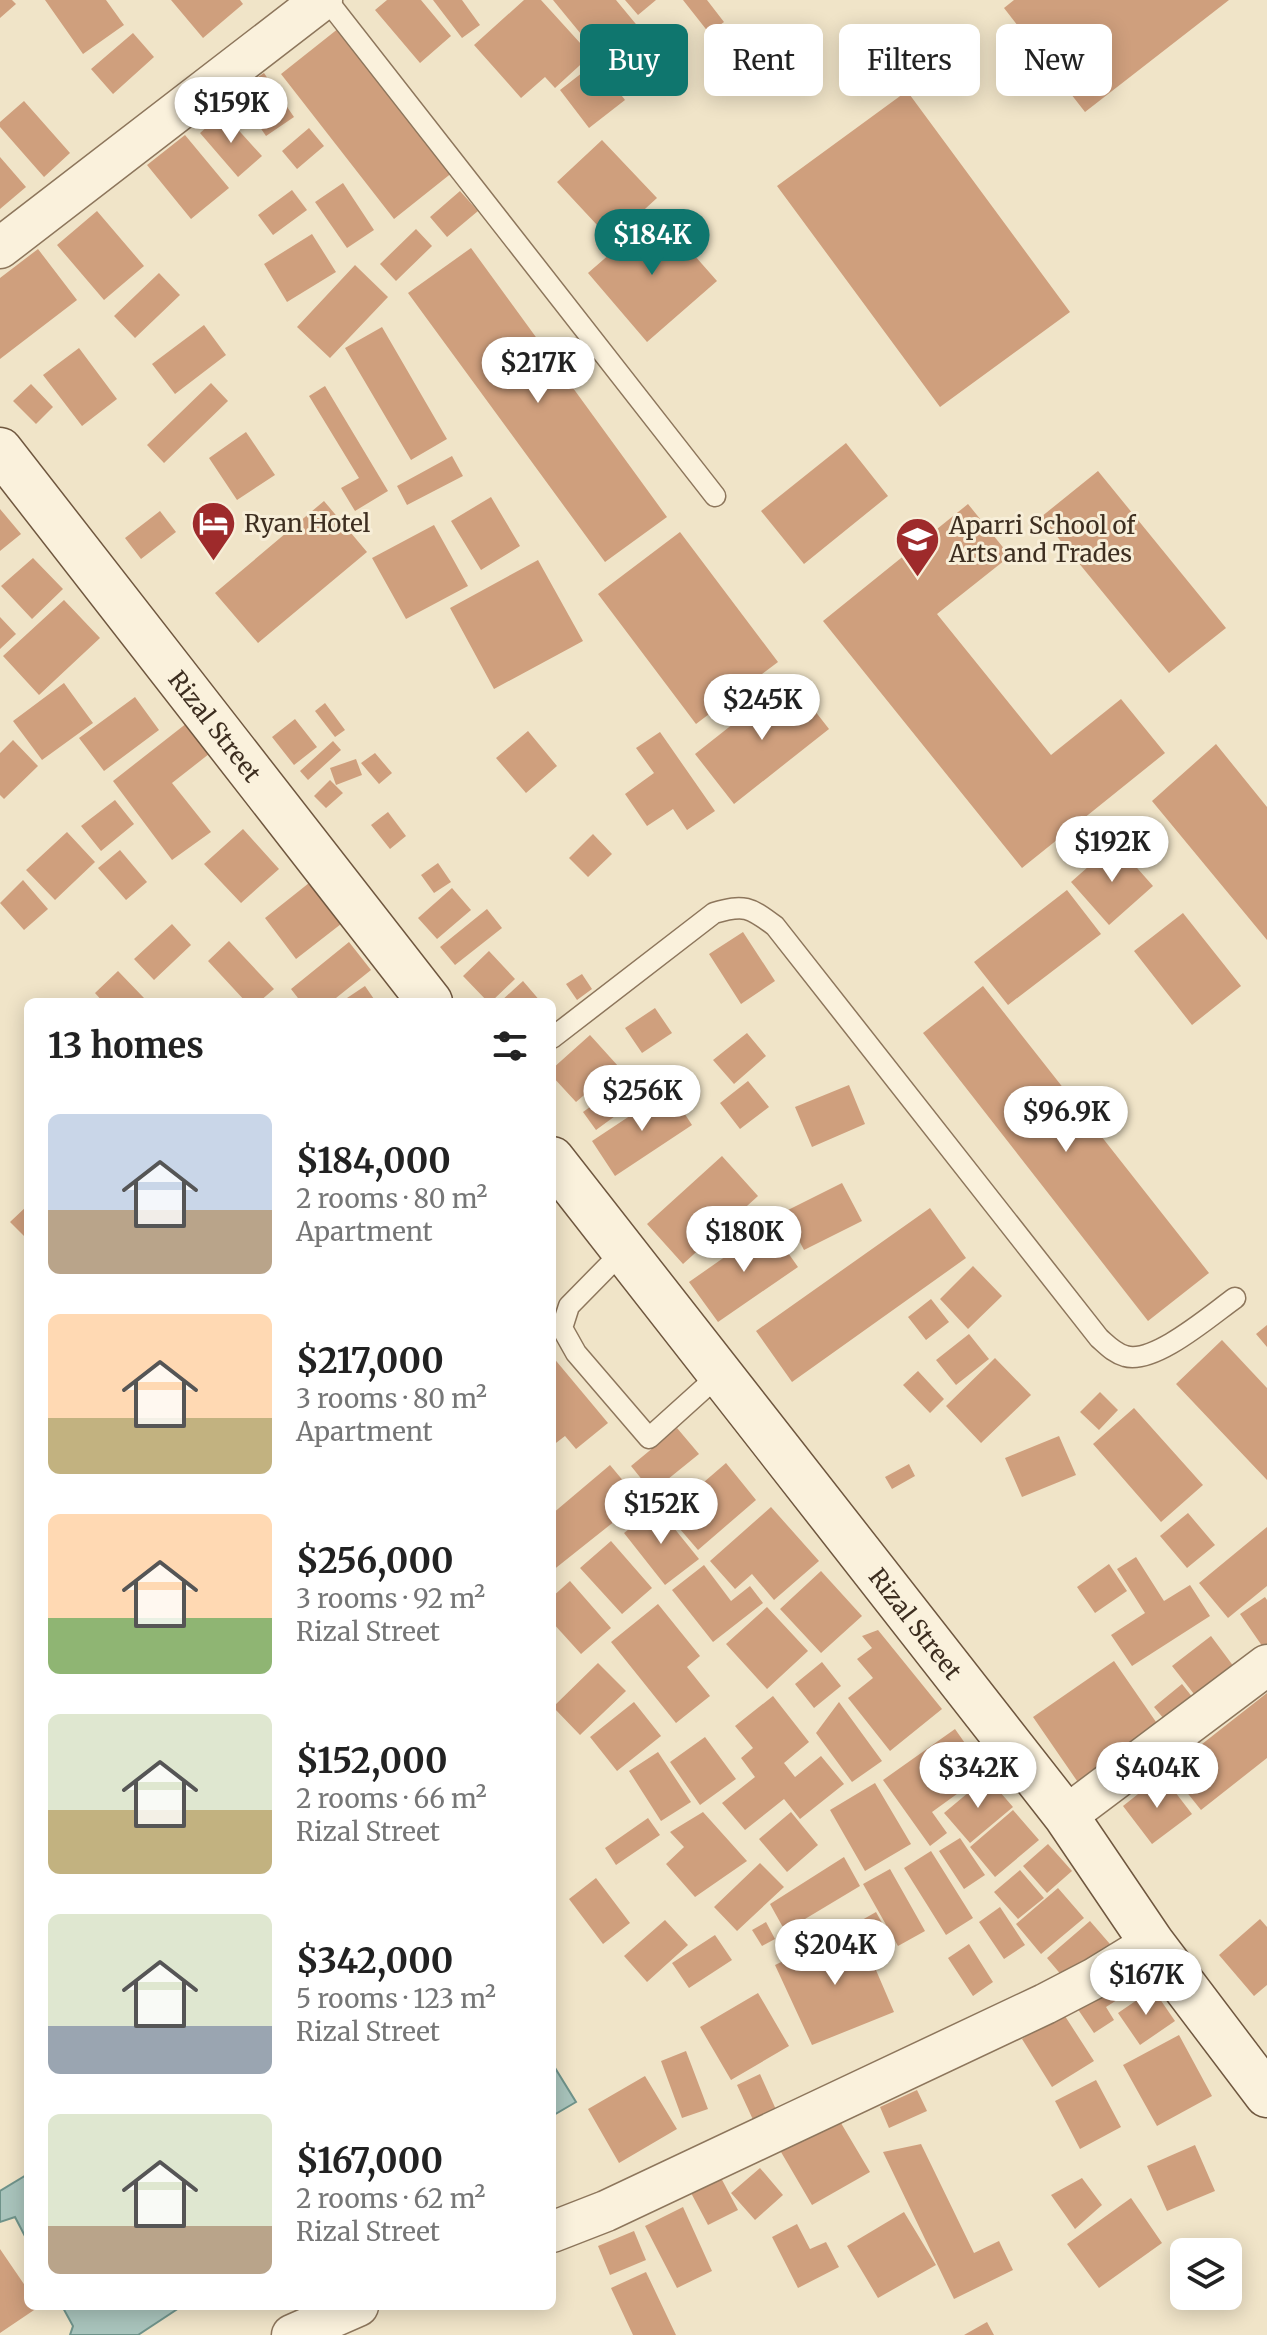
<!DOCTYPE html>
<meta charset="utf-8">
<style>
body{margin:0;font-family:Merriweather,serif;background:#f2f2f2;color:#222;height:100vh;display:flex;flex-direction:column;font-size:30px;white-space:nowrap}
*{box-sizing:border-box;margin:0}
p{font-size:26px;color:#767676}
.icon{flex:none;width:44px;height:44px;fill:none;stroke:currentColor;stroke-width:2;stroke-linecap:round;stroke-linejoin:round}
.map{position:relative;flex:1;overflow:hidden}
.panel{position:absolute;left:24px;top:998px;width:532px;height:1312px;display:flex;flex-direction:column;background:#fff;border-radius:12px;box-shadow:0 4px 20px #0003}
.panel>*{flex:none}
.guide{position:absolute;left:580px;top:24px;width:566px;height:72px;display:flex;gap:16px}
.fabs{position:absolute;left:1170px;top:2238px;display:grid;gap:16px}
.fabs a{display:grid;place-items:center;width:72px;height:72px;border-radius:12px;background:#fff;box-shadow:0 4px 20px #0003;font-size:40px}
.price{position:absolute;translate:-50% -68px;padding:0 18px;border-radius:28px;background:#fff;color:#222;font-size:26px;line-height:52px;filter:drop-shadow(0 2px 4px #0008)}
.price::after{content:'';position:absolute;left:50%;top:48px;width:24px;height:18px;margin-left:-12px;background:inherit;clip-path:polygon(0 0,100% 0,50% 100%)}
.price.active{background:#0f766e;color:#fff}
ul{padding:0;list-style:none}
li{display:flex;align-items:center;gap:24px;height:200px;padding:0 24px}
li span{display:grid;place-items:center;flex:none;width:224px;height:160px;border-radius:12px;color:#555}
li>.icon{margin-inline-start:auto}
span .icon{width:96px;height:96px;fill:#fffc;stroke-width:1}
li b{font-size:34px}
h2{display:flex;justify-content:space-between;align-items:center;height:96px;padding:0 24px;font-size:34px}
.pill{padding:0 28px;border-radius:12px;background:#fff;box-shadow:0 4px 20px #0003;font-size:28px;line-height:72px}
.pill.active{background:#0f766e;color:#fff}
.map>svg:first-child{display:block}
</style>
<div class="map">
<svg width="1267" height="2335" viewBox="0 0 1267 2335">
<rect width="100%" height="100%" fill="#f0e4c8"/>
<!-- water -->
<path fill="#a9c4bc" stroke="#6f938a" stroke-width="2" d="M552,2063l24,39 -24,14z
M28,2174v68l-13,-25 -15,5v-31z
M62,2306h120l-44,29h-68l3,-9z"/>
<!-- building -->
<path fill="#cf9f7d" d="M0,0h12l4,4 -16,14z
M45,0h61l18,25 -41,29z
M171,0h69l3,4 -40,34z
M387,0h34l30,36 -31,27 -45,-53z
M433,0h29l18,25 -18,13z
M524,0h17l50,55 -36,33 -10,-11 -24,21 -47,-53z
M553,0h63l48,58 -37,32z
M625,0h31l-18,15z
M683,0h24l17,22 -15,11z
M1014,0h215l-144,112 -81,-104z
M339,28l114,144 -59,47 -113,-145z
M133,33l21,24 -41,37 -22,-25z
M596,62l29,38 -36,28 -29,-38z
M264,73l30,44 -28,19 -30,-44z
M907,91l163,221 -130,95 -163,-221z
M24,101l46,52 -26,24 -44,-50v-5z
M223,113l39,43 -24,21 -38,-44z
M309,128l15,18 -27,23 -15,-18z
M185,135l44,53 -38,31 -44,-54z
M602,140l55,58 -46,42 -54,-58z
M0,157l26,30 -26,22z
M343,183l31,47 -27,18 -32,-46z
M292,190l15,20 -34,25 -15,-20z
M460,191l18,20 -31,26 -17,-20z
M97,211l47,55 -40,34 -47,-55z
M657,213l60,68 -70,61 -59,-69z
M416,229l16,17 -36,35 -16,-17z
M312,234l24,38 -49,30 -23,-38z
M471,248l196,269 -62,45 -197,-269z
M38,249l39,51 -77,59v-81z
M355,265l33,32 -58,61 -33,-31z
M159,273l21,22 -45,43 -21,-22z
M204,325l22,30 -51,39 -23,-30z
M382,327l65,112 -36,21 -66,-112z
M79,348l38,51 -35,27 -39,-51z
M211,383l17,18 -64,62 -17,-18z
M31,384l22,23 -17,17 -23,-23z
M325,386l63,105 -33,20 -14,-23 18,-10 -50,-82z
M246,432l29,43 -38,25 -28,-42z
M846,443l42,53 -84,68 -43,-53z
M452,456l11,20 -56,29 -10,-19z
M1098,471l128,157 -57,45 -128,-156z
M491,497l29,49 -39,24 -30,-49z
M324,501l43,51 -109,91 -43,-50z
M968,504l42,52 -73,58 114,141 70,-56 44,54 -143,115 -199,-247z
M0,509l21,25 -21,17z
M160,511l16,21 -35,27 -16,-21z
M434,525l34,61 -62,33 -34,-61z
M680,532l98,130 -82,62 -98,-130z
M33,558l30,31 -31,30 -31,-33z
M538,560l45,81 -89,48 -44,-81z
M64,600l36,38 -61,57 -36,-39z
M0,617l16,17 -16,15z
M790,679l39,50 -95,75 -39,-50z
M64,683l29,40 -51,37 -29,-39z
M135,697l24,33 -55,41 -25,-33z
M325,703l20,27 -10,7 -20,-26z
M295,719l22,28 -23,18 -22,-28z
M187,723l22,31 -37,29 39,49 -39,28 -59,-79z
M528,731l29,35 -31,27 -30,-35z
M660,732l55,79 -28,19 -14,-21 -26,17 -22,-32 29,-21 -18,-25z
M13,740l25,26 -34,33 -4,-4v-42z
M333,741l8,9 -33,30 -8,-9z
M1216,744l51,63v133l-115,-139z
M375,753l17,20 -13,11 -18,-21z
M356,759l6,16 -26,10 -6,-17z
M330,780l13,13 -17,15 -12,-12z
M115,800l19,24 -33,27 -20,-25z
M388,812l18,24 -16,13 -19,-24z
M243,829l36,40 -38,34 -37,-39z
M67,832l28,30 -40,38 -29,-30z
M593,834l19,20 -24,23 -19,-19z
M1115,843l38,43 -44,39 -38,-43z
M120,850l27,32 -21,18 -28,-32z
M438,863l13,19 -17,11 -13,-18z
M23,880l25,29 -24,21 -24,-27z
M309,883l32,41 -45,35 -31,-41z
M452,888l19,22 -34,29 -19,-21z
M1067,890l34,44 -93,71 -34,-43z
M487,909l15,19 -47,37 -15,-18z
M1183,913l58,73 -49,39 -58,-74z
M172,924l19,21 -37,35 -20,-21z
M743,932l32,49 -34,23 -32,-50z
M229,941l45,48 -15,13h-13l-38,-41z
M349,942l22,28 -40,32h-30l-10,-13z
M489,951l26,28 -24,23h-3l-25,-26z
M118,971l26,27 -4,4h-37l-8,-9z
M582,974l10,15 -15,11 -11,-16z
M523,981l18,21h-41z
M365,986l11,16h-35z
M983,986l226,287 -61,48 -225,-288z
M655,1008l17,25 -30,20 -17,-25z
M747,1033l19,23 -32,28 -21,-24z
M590,1035l28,31 -42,36 -24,-26v-7z
M640,1071l12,18 -56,41 -13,-18z
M748,1081l21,26 -29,22 -20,-26z
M849,1085l16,39 -53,23 -17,-40z
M669,1090l23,35 -77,51 -23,-35z
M722,1156l36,40 -75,68 -36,-40z
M842,1183l20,38 -58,29 -20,-38z
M28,1205v35l-18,-18z
M930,1208l36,50 -174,124 -36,-51z
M769,1226l29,41 -80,55 -29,-40z
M973,1266l29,30 -34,33 -28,-30z
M931,1299l18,23 -23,18 -18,-23z
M1267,1325v22l-11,-13z
M969,1334l20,25 -33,26 -20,-25z
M1222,1340l45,48v92l-91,-96z
M552,1356l56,67 -32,26 -11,-13 -13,10z
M995,1358l36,37 -50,48 -35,-37z
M918,1371l26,28 -14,14 -27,-28z
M1100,1392l18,18 -19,20 -19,-18z
M1134,1408l69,77 -42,37 -68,-78z
M677,1428l22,26 -47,38 -21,-26z
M1059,1436l17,39 -54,22 -17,-39z
M726,1463l30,37 -58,50 -31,-36z
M909,1464l6,12 -23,13 -7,-12z
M610,1465l30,36 -88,70v-57z
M657,1507l42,52 -34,26 -41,-52z
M771,1507l48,54 -45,39 -22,-26 -17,15 -25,-28z
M1188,1513l27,32 -28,23 -27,-32z
M1267,1527v59l-39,32 -29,-35z
M611,1541l41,47 -30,26 -42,-46z
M1136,1557l28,44 26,-16 20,31 -78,50 -21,-31 34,-22 -28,-44z
M1109,1564l18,27 -32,22 -18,-26z
M704,1565l27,36 19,-15 13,17 -50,39 -41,-52z
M821,1571l41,45 -41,37 -41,-44z
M570,1581l41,47 -30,26 -29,-32v-25z
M1265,1597l2,3v53l-27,-39z
M658,1604l42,52 -13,11 23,29 -34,27 -65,-81z
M767,1607l41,44 -41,38 -41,-45z
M878,1630l64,79 -52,42 -42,-53 25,-20 -16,-19 15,-11 -10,-12z
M1211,1636l29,39 -29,21 -7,-9 -10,7 -22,-28z
M1114,1661l51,74 -81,56 -51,-74z
M822,1662l19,24 -27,22 -19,-24z
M598,1663l28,28 -46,44 -27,-28z
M1182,1684l15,19 -28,22 -15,-18z
M1267,1693v65l-66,52 -32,-40z
M773,1696l36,46 -25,21 11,14 26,-21 23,28 -44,35 -16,-20 -39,31 -23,-27 33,-26 -14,-19 12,-10 -18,-22z
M634,1702l27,34 -44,35 -27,-34z
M839,1702l43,59 -30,21 -36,-49z
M955,1729l31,44 -54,39 15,21 -17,13 -47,-66z
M705,1737l31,42 -36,26 -30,-43z
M658,1752l33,50 -30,19 -32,-50z
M1162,1775l30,39 -40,30 -29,-38z
M987,1777l26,30 -43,36 -26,-30z
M875,1783l36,61 -46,27 -35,-61z
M1013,1810l26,30 -44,37 -25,-30z
M703,1812l44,49 -52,36 -29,-33 18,-17 -14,-15z
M791,1812l27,33 -31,27 -28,-33z
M648,1818l12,17 -44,30 -11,-17z
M960,1838l25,37 -21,14 -25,-38z
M1048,1844l24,27 -25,22 -24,-27z
M931,1851l42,67 -27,17 -42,-67z
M844,1857l16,29 -75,45 -15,-27z
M760,1863l24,24 -47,44 -23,-24z
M890,1869l35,62 -27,15 -35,-62z
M1020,1870l24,28 -26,21 -24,-27z
M596,1878l34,45 -27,21 -34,-45z
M1058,1888l26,30 -43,36 -25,-30z
M1000,1907l25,38 -21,14 -25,-37z
M876,1912l14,25 -14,8 -14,-25z
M1260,1919l7,8v58l-13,11 -35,-41z
M665,1920l23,25 -41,37 -23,-26z
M1090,1921l26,30 -43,38 -26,-31z
M766,1922l9,17 -13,7 -10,-16z
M857,1926l37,86 -82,33 -37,-80z
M715,1935l17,25 -43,28 -17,-25z
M969,1944l24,38 -20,14 -25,-38z
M1143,1962l11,16 -27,18 -10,-15z
M1110,1987l7,13 -11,7 8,13 -20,13 -17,-25z
M1153,1989l22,32 -35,24 -22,-32z
M758,1993l31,53 -58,34 -31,-53z
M1063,2013l31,48 -42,26 -30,-48z
M1179,2035l33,61 -55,30 -34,-61z
M686,2051l22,58 -26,9 -21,-57z
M760,2074l18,40 -23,10 -18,-39z
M645,2076l32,53 -58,34 -31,-54z
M1096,2080l25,47 -41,22 -25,-48z
M917,2090l10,21 -38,17 -9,-21z
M838,2118l32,54 -58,33 -31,-53z
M921,2144l53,109 25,-12 14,29 -59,29 -71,-147z
M1195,2145l20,46 -48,20 -20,-45z
M760,2168l23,27 -28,25 -24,-27z
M720,2176l18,34 -30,15 -18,-34z
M1082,2178l20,27 -27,24 -24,-34z
M1131,2198l31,45 -63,45 -32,-44z
M683,2207l29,64 -35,17 -32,-62z
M904,2212l32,53 -58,33 -31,-52z
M797,2224l13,25 16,-7 13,25 -41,21 -26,-51z
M634,2231l12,29 -36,15 -12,-29z
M0,2249l28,41v16h12l-40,27z
M646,2272l30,63h-43l-22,-47z
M987,2322l7,13h-30z"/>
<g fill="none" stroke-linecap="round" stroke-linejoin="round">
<defs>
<path id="lane" d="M327,0l388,496
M552,1038l162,-125c30,-9 36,-6 61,13l324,412c8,7 15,15 26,18 29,9 86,-41 110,-58
M623,1251l-54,55 -7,22 14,25 73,85 71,-64"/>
<path id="street" d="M0,248l322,-248
M1066,1816l201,-151
M552,2232l54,-21 439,-207 50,-26 57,-35
M292,2335l66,-29"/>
<g id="secondary">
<path id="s1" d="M0,450l430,552"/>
<path id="s2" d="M552,1159l514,657 86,127 115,152"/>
</g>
</defs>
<!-- lane casing -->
<use href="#lane" stroke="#8d765c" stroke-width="23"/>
<!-- street casing -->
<use href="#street" stroke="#8d765c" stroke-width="43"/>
<!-- secondary casing -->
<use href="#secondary" stroke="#6f573f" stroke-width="47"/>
<!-- lane -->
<use href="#lane" stroke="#faf1dc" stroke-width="20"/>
<!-- street -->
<use href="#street" stroke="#faf1dc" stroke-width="40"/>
<!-- secondary -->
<use href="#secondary" stroke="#faf1dc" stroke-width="44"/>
</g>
<!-- icons -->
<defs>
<symbol id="hotel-pin" viewBox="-11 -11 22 30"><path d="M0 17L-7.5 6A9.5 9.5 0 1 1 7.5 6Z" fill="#9e2a2b" stroke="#f7eed8"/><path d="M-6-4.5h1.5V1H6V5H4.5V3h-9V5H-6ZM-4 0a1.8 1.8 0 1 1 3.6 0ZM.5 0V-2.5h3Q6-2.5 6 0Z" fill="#fff"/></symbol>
<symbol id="school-pin" viewBox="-11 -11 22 30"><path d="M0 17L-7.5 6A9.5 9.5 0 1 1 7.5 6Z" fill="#9e2a2b" stroke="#f7eed8"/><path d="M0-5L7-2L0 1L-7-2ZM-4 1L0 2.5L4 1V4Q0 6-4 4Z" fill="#fff"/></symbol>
</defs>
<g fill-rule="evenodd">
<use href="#hotel-pin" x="188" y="498" width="51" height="69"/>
<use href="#school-pin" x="892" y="514" width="51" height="69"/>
</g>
<g text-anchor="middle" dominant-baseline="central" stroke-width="6" stroke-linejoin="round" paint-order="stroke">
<!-- poi labels -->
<g font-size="24" fill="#3d2e20" stroke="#f7eed8" text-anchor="start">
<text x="244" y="523">Ryan Hotel</text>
<text x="949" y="525">Aparri School of<tspan x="949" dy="28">Arts and Trades</tspan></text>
</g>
<!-- street labels -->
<g font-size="24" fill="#3d2e20" stroke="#f7eed8">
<text stroke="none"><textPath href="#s1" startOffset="350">Rizal Street</textPath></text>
<text stroke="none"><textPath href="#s2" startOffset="590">Rizal Street</textPath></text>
</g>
</g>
</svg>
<div class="fabs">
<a><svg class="icon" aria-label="layers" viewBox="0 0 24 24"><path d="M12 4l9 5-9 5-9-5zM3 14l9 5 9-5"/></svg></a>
</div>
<b class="price" style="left:231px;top:145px">$159K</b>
<b class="price active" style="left:652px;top:277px">$184K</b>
<b class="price" style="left:538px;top:405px">$217K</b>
<b class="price" style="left:762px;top:742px">$245K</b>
<b class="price" style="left:1112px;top:884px">$192K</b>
<b class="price" style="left:642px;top:1133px">$256K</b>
<b class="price" style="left:1066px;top:1154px">$96.9K</b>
<b class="price" style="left:744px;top:1274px">$180K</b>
<b class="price" style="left:661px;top:1546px">$152K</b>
<b class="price" style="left:978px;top:1810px">$342K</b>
<b class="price" style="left:1157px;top:1810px">$404K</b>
<b class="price" style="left:835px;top:1987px">$204K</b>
<b class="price" style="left:1146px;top:2017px">$167K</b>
<div class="guide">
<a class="pill active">Buy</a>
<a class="pill">Rent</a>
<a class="pill">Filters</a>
<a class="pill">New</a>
</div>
<section class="panel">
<h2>13 homes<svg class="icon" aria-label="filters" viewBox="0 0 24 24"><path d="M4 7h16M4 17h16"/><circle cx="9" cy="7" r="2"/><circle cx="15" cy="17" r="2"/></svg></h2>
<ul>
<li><span style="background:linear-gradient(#c9d6e8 60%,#b9a48a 0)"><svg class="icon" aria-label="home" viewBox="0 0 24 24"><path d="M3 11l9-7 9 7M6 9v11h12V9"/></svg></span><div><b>$184,000</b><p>2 rooms · 80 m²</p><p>Apartment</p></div></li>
<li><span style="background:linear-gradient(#ffd9b3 65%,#c2b280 0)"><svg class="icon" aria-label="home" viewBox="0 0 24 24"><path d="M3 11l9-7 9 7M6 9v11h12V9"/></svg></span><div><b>$217,000</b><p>3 rooms · 80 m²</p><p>Apartment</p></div></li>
<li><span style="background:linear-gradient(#ffd9b3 65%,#8fb573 0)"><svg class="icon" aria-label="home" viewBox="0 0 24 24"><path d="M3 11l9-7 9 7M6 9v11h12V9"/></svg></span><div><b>$256,000</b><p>3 rooms · 92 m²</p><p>Rizal Street</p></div></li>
<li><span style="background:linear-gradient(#dfe7d0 60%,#c2b280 0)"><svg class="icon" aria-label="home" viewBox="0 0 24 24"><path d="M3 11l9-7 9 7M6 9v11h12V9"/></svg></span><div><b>$152,000</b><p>2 rooms · 66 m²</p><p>Rizal Street</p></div></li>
<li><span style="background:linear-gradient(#dfe7d0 70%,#9aa5b1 0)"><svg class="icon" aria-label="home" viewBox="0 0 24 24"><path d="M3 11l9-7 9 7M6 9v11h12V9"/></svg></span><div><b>$342,000</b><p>5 rooms · 123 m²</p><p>Rizal Street</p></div></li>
<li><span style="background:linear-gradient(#dfe7d0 70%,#b9a48a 0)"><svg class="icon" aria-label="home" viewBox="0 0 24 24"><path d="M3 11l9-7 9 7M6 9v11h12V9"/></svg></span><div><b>$167,000</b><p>2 rooms · 62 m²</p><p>Rizal Street</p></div></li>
</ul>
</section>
</div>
